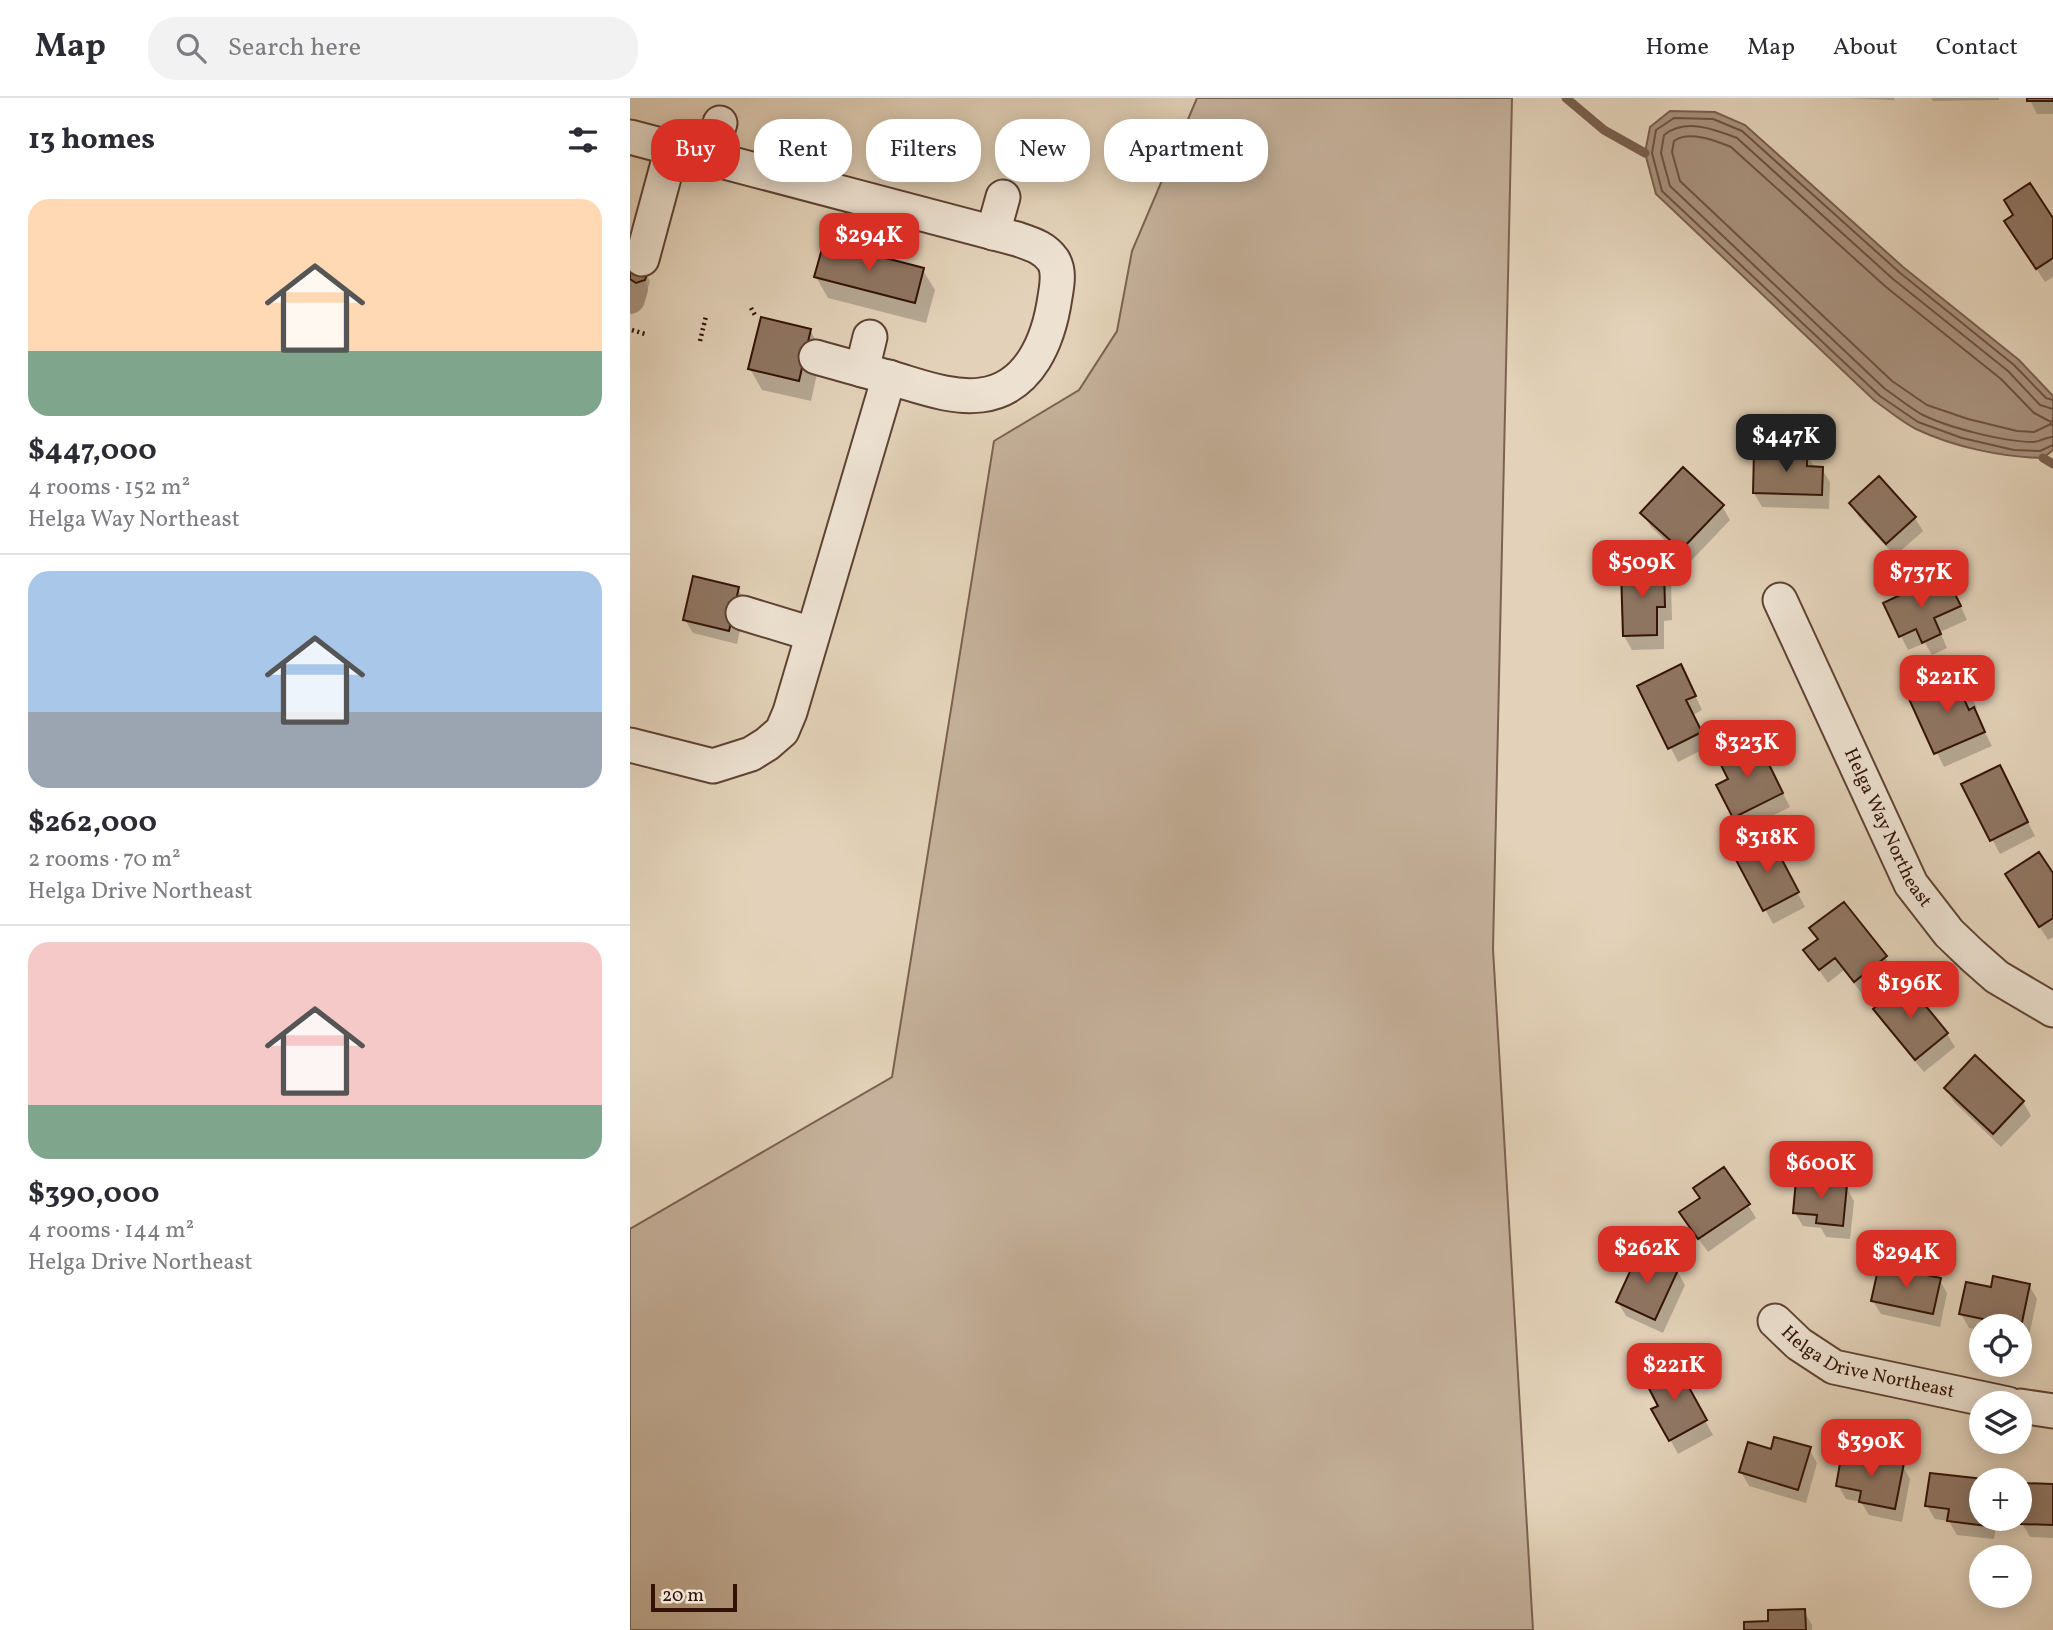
<!DOCTYPE html>
<meta charset="utf-8">
<style>
body{margin:0;font-family:Vollkorn,serif;background:#f2f2f3;color:#2b2b33;height:100vh;display:flex;flex-direction:column;font-size:26px;white-space:nowrap}
*{box-sizing:border-box;margin:0}
p{font-size:23px;color:#7c7c81}
.icon{flex:none;width:38px;height:38px;fill:none;stroke:currentColor;stroke-width:2;stroke-linecap:round;stroke-linejoin:round}
.map{position:relative;flex:1;overflow:hidden}
.details{display:flex;flex-direction:column;background:#fff;width:630px}
.details>*{flex:none}
.banner{position:absolute;left:21px;top:21px;width:665px;height:63px;display:flex;gap:14px}
.tools{position:absolute;left:1339px;top:1216px;display:grid;gap:14px}
.tools a{display:grid;place-items:center;width:63px;height:63px;border-radius:50%;background:#fff;box-shadow:0 4px 18px #0003;font-size:35px}
.scale{position:absolute;left:21px;bottom:18px;width:86px;box-sizing:border-box;padding-left:7px;border:4px solid #331206;border-top:0;font-size:19px;line-height:24px;white-space:nowrap;color:#331206;-webkit-text-stroke:5px #ede2d2;paint-order:stroke}
.price{position:absolute;translate:-50% -60px;padding:0 16px;border-radius:14px;background:#d93025;color:#fff;font-size:23px;line-height:46px;filter:drop-shadow(0 2px 4px #0008)}
.price::after{content:'';position:absolute;left:50%;top:42px;width:21px;height:16px;margin-left:-10px;background:inherit;clip-path:polygon(0 0,100% 0,50% 100%)}
.price.selected{background:#222;color:#fff}
ul{padding:0;list-style:none}
li{display:grid;align-content:center;gap:14px;height:371px;padding:0 28px}
li+li{border-top:2px solid #e1e1e2}
li span{display:grid;place-items:center;height:217px;border-radius:21px;color:#555}
li>.icon{margin-inline-start:auto}
span .icon{width:126px;height:126px;fill:#fffc;stroke-width:1}
li b{font-size:30px}
h2{display:flex;justify-content:space-between;align-items:center;height:84px;padding:0 28px;font-size:30px}
.tag{padding:0 24px;border-radius:28px;background:#fff;box-shadow:0 4px 18px #0003;font-size:24px;line-height:63px}
.tag.selected{background:#d93025;color:#fff}
header{display:flex;align-items:center;gap:42px;box-sizing:border-box;height:98px;padding:0 35px;background:#fff;border-bottom:2px solid #e1e1e2}
header strong{font-size:33px}
nav{display:flex;gap:38px;margin-inline-start:auto;font-size:24px}
.search{width:490px;height:63px;background:#f2f2f3;display:flex;align-items:center;gap:18px;box-sizing:border-box;padding:0 24px;border-radius:28px;color:#7c7c81;font-size:26px}
main{display:flex;flex:1;min-height:0}
.map>svg:first-child{display:block}
</style>
<header>
<strong>Map</strong>
<div class="search"><svg class="icon" aria-label="search" viewBox="0 0 24 24"><circle cx="10" cy="10" r="6"/><path d="M15 15l6 6"/></svg>Search here</div>
<nav><a>Home</a><a>Map</a><a>About</a><a>Contact</a></nav>
</header>
<main>
<section class="details">
<h2>13 homes<svg class="icon" aria-label="filters" viewBox="0 0 24 24"><path d="M4 7h16M4 17h16"/><circle cx="9" cy="7" r="2"/><circle cx="15" cy="17" r="2"/></svg></h2>
<ul>
<li><span style="background:linear-gradient(#ffd9b3 70%,#7fa58c 0)"><svg class="icon" aria-label="home" viewBox="0 0 24 24"><path d="M3 11l9-7 9 7M6 9v11h12V9"/></svg></span><div><b>$447,000</b><p>4 rooms · 152 m²</p><p>Helga Way Northeast</p></div></li>
<li><span style="background:linear-gradient(#a9c7e8 65%,#9aa5b1 0)"><svg class="icon" aria-label="home" viewBox="0 0 24 24"><path d="M3 11l9-7 9 7M6 9v11h12V9"/></svg></span><div><b>$262,000</b><p>2 rooms · 70 m²</p><p>Helga Drive Northeast</p></div></li>
<li><span style="background:linear-gradient(#f6c9c9 75%,#7fa58c 0)"><svg class="icon" aria-label="home" viewBox="0 0 24 24"><path d="M3 11l9-7 9 7M6 9v11h12V9"/></svg></span><div><b>$390,000</b><p>4 rooms · 144 m²</p><p>Helga Drive Northeast</p></div></li>
</ul>
</section>
<div class="map">
<svg width="1423" height="1532" viewBox="0 0 1423 1532">
<rect width="100%" height="100%" fill="#e3d2b9"/>
<filter id="stains"><feTurbulence type="fractalNoise" baseFrequency=".00286" numOctaves="4"/><feColorMatrix values="0 0 0 0 .2 0 0 0 0 .09 0 0 0 0 .02 0 0 0 .5 -.17"/></filter>
<radialGradient id="worn" r=".72"><stop offset=".6" stop-color="#630" stop-opacity="0"/><stop offset="1" stop-color="#630" stop-opacity=".3"/></radialGradient>
<!-- green -->
<path fill="#c5b19b" stroke="#7c6250" stroke-width="2" d="M567,0h315l-19,851 40,681h-903v-401l262,-152 102,-636 85,-51 38,-59 15,-80z"/>
<!-- water -->
<path fill="#a7917c" stroke="#795e4d" stroke-width="2" d="M1040,13l45,1 30,13 158,142 116,93 34,36v54l-10,8c-42,-1 -89,-11 -127,-29 -14,-7 -28,-19 -41,-28l-219,-207 -11,-41 5,-26z"/>
<!-- shadow -->
<path fill="#0003" d="M1218,0h46v2z
M1301,0h68v2l-66,1z
M1399,0h24v16h-16z
M1423,123v56l-8,5 -31,-47z
M15,171l5,13 -2,5 -7,1 -11,-15z
M292,171l13,21 -9,33 -98,-25 -12,-21z
M180,232l12,21 -11,50 -49,-11 -12,-21z
M1176,356l9,14 7,1 8,13 -1,27 -67,-2 -8,-14z
M1221,406l64,14 8,13 -28,25 -36,-39z
M1092,408l8,14 -41,43 -38,-36 -8,-14z
M1033,472l8,14 1,36 -8,1v28l-32,1 -8,-14z
M108,491l8,14 -9,41 -44,-11 -8,-13z
M1303,496l25,6 9,20 -27,12 7,16 -15,7 -7,-12 -17,7 -23,-46z
M1331,579l16,31 -4,1 19,37 -48,21 -33,-67z
M1058,582l14,30 -9,5 15,32 -30,15 -39,-76z
M1134,658l26,51 -48,24 -8,-14z
M1377,683l28,55 -35,18 -37,-69z
M1148,757l27,52 -32,17 -35,-65z
M1423,778v61l-5,3 -33,-52z
M1182,831l73,28 8,14 -30,24 -19,-25 -16,13 -23,-33 13,-10z
M1245,912l72,24 8,13 -31,25 -41,-49z
M1316,991l77,13 8,14 -30,31 -47,-45z
M1216,1089l8,14 -4,38 -24,-2 -5,-9 -18,-2 -8,-13z
M1071,1101l47,6 8,13 -48,34 -18,-25z
M1047,1173l8,14 -22,48 -37,-17 -8,-14z
M1309,1181l8,14 -7,34 -59,-13 -8,-13z
M1399,1187l8,14 -9,41 -8,-1v-13h-39v4l-12,-2 -8,-14 31,-25z
M1045,1269l38,68 -35,19 -24,-44 7,-4z
M1179,1351l8,14 -11,40 -57,-17 -8,-14 31,-21z
M1272,1367l8,14 -8,43 -33,-7 -8,-13 -15,-3 -8,-14z
M1351,1383v38h16l-3,20 -37,-4 -8,-14 -14,-2 -8,-13z
M1423,1388v52l-23,-1 -8,-14z
M1174,1513l8,14v5h-66z"/>
<g fill="none" stroke-linecap="round" stroke-linejoin="round">
<!-- shore -->
<path stroke="#6d5241" stroke-width="2" d="M1423,302l-7,-2 -32,-33 -115,-93 -157,-141 -29,-12 -39,-1 -18,12 -4,23 10,38 218,205 38,26 44,16 52,12 26,1 13,-6
M1423,311l-13,-4 -32,-34 -115,-92 -156,-141c-23,-9 -52,-20 -73,-3l-3,18 9,33 215,203c12,8 24,18 36,25 25,13 83,28 112,28 7,0 12,-5 20,-5
M1423,322l-2,2 -17,-9 -33,-34 -115,-92 -155,-140c-15,-6 -42,-17 -57,-6l-2,11 8,29 212,200 35,24 41,14 49,12 17,1 17,-8 2,2"/>
<!-- stream -->
<path stroke="#795e4d" stroke-width="9" d="M936,0l38,32 41,23
M1413,360l10,6"/>
<!-- canal -->
<path stroke="#a7917c" stroke-width="30" d="M0,201l3,-10"/>
</g>
<!-- building -->
<path fill="#8f7663" stroke="#331206" stroke-width="2" d="M1397,0h26v3h-26z
M1400,85l23,35v40l-17,11 -32,-48 9,-6 -9,-15z
M194,144l100,26 -9,35 -101,-26z
M0,169l18,4 -3,9 -9,3 -6,-4z
M131,219l50,12 -12,52 -51,-12z
M1124,353l53,1v14l16,1 -1,28 -69,-2z
M1053,369l41,38 -43,45 -41,-37z
M1249,378l37,41 -30,27 -37,-41z
M1034,470l1,39h-8v28l-34,1 -2,-66z
M63,478l46,11 -10,44 -46,-11z
M1298,484l5,10 17,-8 11,22 -27,12 7,16 -19,9 -6,-14 -17,8 -16,-34z
M1051,566l15,32 -10,4 16,32 -34,17 -31,-63z
M1331,577l9,19 -7,3 6,13 5,-3 11,25 -51,22 -25,-55z
M1127,642l26,53 -50,25 -17,-33 12,-6 -10,-20z
M1370,667l28,57 -38,19 -29,-57z
M1141,741l28,53 -36,19 -28,-53z
M1409,754l14,21v45l-14,9 -34,-53z
M1214,804l43,54 -33,26 -19,-24 -16,12 -16,-20 15,-11 -9,-11z
M1276,884l42,51 -33,27 -42,-51z
M1345,957l49,46 -31,33 -49,-46z
M1094,1069l26,37 -52,35 -19,-27 21,-14 -7,-10z
M1166,1082l51,5 -4,41 -27,-3 1,-8 -24,-2z
M1009,1154l39,18 -23,50 -39,-18z
M1249,1167l62,13 -8,36 -62,-13z
M1363,1178l37,8 -9,43 -62,-13 7,-32 25,5z
M1046,1266l31,56 -38,21 -18,-32 7,-3 -13,-25z
M1144,1339l37,10 -13,43 -59,-18 9,-30 23,7z
M1212,1354l62,11 -9,46 -36,-7 2,-11 -25,-5z
M1300,1375l63,7h-12v39h7l-1,7 -40,-5 2,-12 -24,-3z
M1392,1385l31,1v41l-32,-1z
M1175,1511l1,21h-62v-8l24,-1v-11z"/>
<g fill="none" stroke-linecap="round" stroke-linejoin="round">
<defs>
<g id="minor">
<path d="M0,39l387,102c14,5 27,8 36,21 7,11 4,25 2,37 -6,42 -25,92 -74,98 -31,4 -64,-10 -94,-18 -23,-7 -47,-13 -71,-20"/>
<path d="M80,60l10,-35"/>
<path d="M363,135l10,-36"/>
<path d="M12,161l30,-111"/>
<path d="M232,272l8,-33"/>
<path id="s1" d="M1150,502l131,284 38,49 23,22 25,22 56,33"/>
<path d="M113,515l69,21"/>
<path d="M0,647l83,21 38,-12 16,-10 15,-13 8,-19 99,-335"/>
<path id="s2" d="M1145,1223l24,23 35,23 174,37"/>
<path d="M1390,1308l33,5"/>
</g>
</defs>
<!-- minor casing -->
<use href="#minor" stroke="#5f4233" stroke-width="37"/>
<!-- path -->
<path stroke="#331206" stroke-width="4.5" stroke-dasharray="2 3.5" stroke-linecap="butt" d="M121,210l4,7
M2,232l13,4
M70,243l6,-25"/>
<!-- minor -->
<use href="#minor" stroke="#ede2d2" stroke-width="33"/>
</g>
<g text-anchor="middle" dominant-baseline="central" stroke-width="5" stroke-linejoin="round" paint-order="stroke">
<!-- street labels -->
<g font-size="19" fill="#331206" stroke="#ede2d2">
<text stroke="none"><textPath href="#s1" startOffset="252">Helga Way Northeast</textPath></text>
<text stroke="none"><textPath href="#s2" startOffset="105">Helga Drive Northeast</textPath></text>
</g>
</g>
<rect width="100%" height="100%" filter="url(#stains)"/>
<rect width="100%" height="100%" fill="url(#worn)"/>
</svg>
<div class="tools">
<a><svg class="icon" aria-label="locate" viewBox="0 0 24 24"><circle cx="12" cy="12" r="6"/><path d="M12 2v4M12 18v4M2 12h4M18 12h4"/></svg></a>
<a><svg class="icon" aria-label="layers" viewBox="0 0 24 24"><path d="M12 4l9 5-9 5-9-5zM3 14l9 5 9-5"/></svg></a>
<a>+</a>
<a>−</a>
</div>
<div class="scale">20 m</div>
<b class="price" style="left:239px;top:175px">$294K</b>
<b class="price selected" style="left:1156px;top:376px">$447K</b>
<b class="price" style="left:1012px;top:502px">$509K</b>
<b class="price" style="left:1291px;top:512px">$737K</b>
<b class="price" style="left:1317px;top:617px">$221K</b>
<b class="price" style="left:1117px;top:682px">$323K</b>
<b class="price" style="left:1137px;top:777px">$318K</b>
<b class="price" style="left:1280px;top:923px">$196K</b>
<b class="price" style="left:1191px;top:1103px">$600K</b>
<b class="price" style="left:1017px;top:1188px">$262K</b>
<b class="price" style="left:1276px;top:1192px">$294K</b>
<b class="price" style="left:1044px;top:1305px">$221K</b>
<b class="price" style="left:1241px;top:1381px">$390K</b>
<div class="banner">
<a class="tag selected">Buy</a>
<a class="tag">Rent</a>
<a class="tag">Filters</a>
<a class="tag">New</a>
<a class="tag">Apartment</a>
</div>
</div>
</main>
